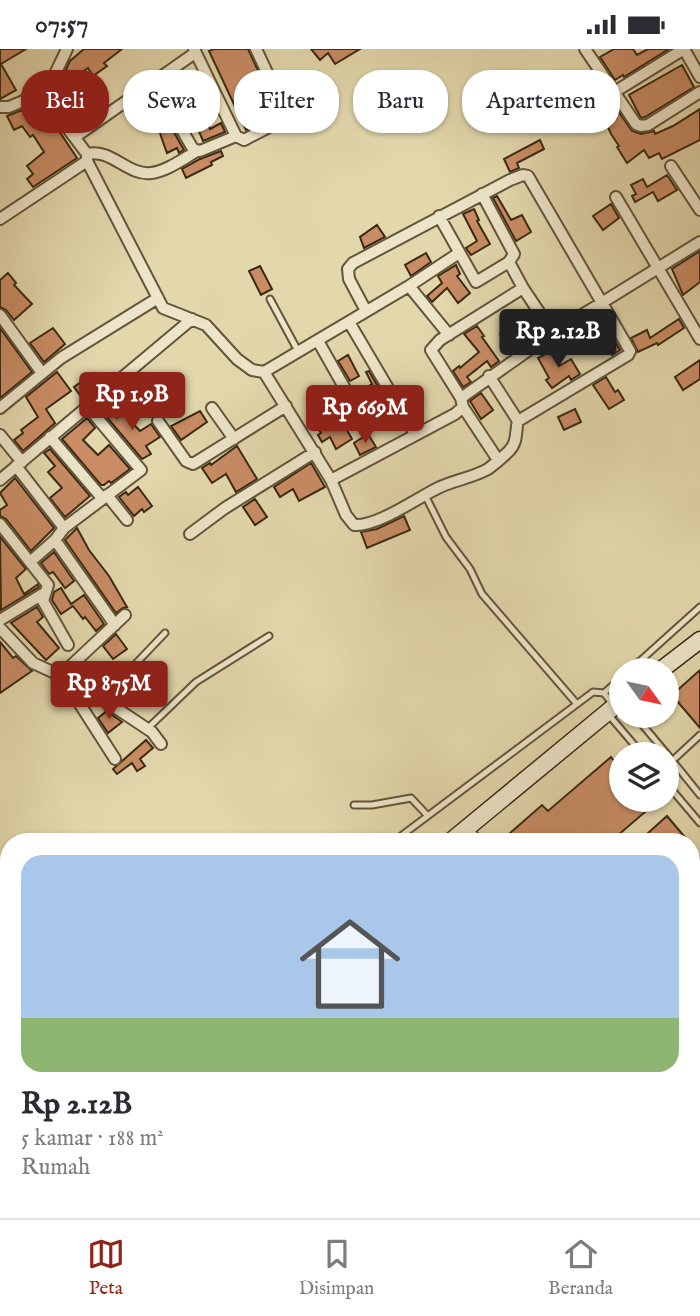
<!DOCTYPE html>
<html lang="id">
<meta charset="utf-8">
<style>
body{margin:0;font-family:"IM FELL English",serif;background:#f2f2f3;color:#2b2b33;height:100vh;display:flex;flex-direction:column;font-size:26px;white-space:nowrap}
*{box-sizing:border-box;margin:0}
p{font-size:23px;color:#7c7c81}
.icon{flex:none;width:38px;height:38px;fill:none;stroke:currentColor;stroke-width:2;stroke-linecap:round;stroke-linejoin:round}
.map{position:relative;flex:1;overflow:hidden}
.side{position:absolute;left:0px;top:784px;width:700px;height:385px;display:flex;flex-direction:column;background:#fff;border-radius:28px 28px 0 0;box-shadow:0 2px 5px #0004}
.side>*{flex:none}
.banner{position:absolute;left:21px;top:21px;width:658px;height:63px;display:flex;gap:14px}
.needle{width:46px;rotate:123deg}
.buttons{position:absolute;left:609px;top:609px;display:grid;gap:14px}
.buttons a{display:grid;place-items:center;width:70px;height:70px;border-radius:50%;background:#fff;box-shadow:0 2px 5px #0004;font-size:35px}
.price{position:absolute;translate:-50% -60px;padding:0 16px;border-radius:7px;background:#8f2418;color:#fff;font-size:23px;line-height:46px;filter:drop-shadow(0 2px 4px #0008)}
.price::after{content:'';position:absolute;left:50%;top:42px;width:21px;height:16px;margin-left:-10px;background:inherit;clip-path:polygon(0 0,100% 0,50% 100%)}
.price.active{background:#222;color:#fff}
ul{padding:0;list-style:none}
li{display:grid;align-content:center;gap:14px;height:371px;padding:0 21px}
li+li{border-top:2px solid #e1e1e2}
li span{display:grid;place-items:center;height:217px;border-radius:21px;color:#555}
li>.icon{margin-inline-start:auto}
span .icon{width:126px;height:126px;fill:#fffc;stroke-width:1}
li b{font-size:30px}
.pill{padding:0 24px;border-radius:28px;background:#fff;box-shadow:0 2px 5px #0004;font-size:24px;line-height:63px}
.pill.active{background:#8f2418;color:#fff}
.status{display:flex;justify-content:space-between;align-items:center;height:49px;padding:0 35px;background:#fff;direction:ltr}
.status svg{height:19px;fill:currentColor}
.dock{display:flex;justify-content:space-around;align-items:center;height:98px;border-top:2px solid #e1e1e2;background:#fff;font-size:19px;color:#7c7c81}
.dock a{display:grid;justify-items:center;gap:4px}
.dock .active{color:#8f2418}
.map>svg:first-child{display:block}
</style>
<div class="status"><b>07:57</b><svg viewBox="0 0 49 12"><path d="M0 12V9h3v3zM5 12V6h3v6zM10 12V3h3v9zM15 12V0h3v12zM26 1h20v11H26zM47 4h2v5h-2z"/></svg></div>
<div class="map">
<svg width="700" height="1169" viewBox="0 0 700 1169">
<rect width="100%" height="100%" fill="#e3d7ac"/>
<filter id="stains"><feTurbulence type="fractalNoise" baseFrequency=".00286" numOctaves="4"/><feColorMatrix values="0 0 0 0 .2 0 0 0 0 .09 0 0 0 0 .02 0 0 0 .5 -.17"/></filter>
<radialGradient id="worn" r=".72"><stop offset=".6" stop-color="#630" stop-opacity="0"/><stop offset="1" stop-color="#630" stop-opacity=".3"/></radialGradient>
<!-- water -->
<path fill="#9ab7b5" stroke="#747e74" stroke-width="2" d="M102,1160h578l-1,9h-589z"/>
<!-- building -->
<path fill="#c98c64" stroke="#3a2913" stroke-width="2" d="M0,0h26l-25,15 15,26 -16,9z
M84,0h38l-18,14 3,3 -14,10 -5,-8 -15,11 -7,-10 4,-8z
M214,0h34l30,65 -32,16 -37,-79z
M311,0h49l-25,15 -7,-11 -8,7z
M614,0h19l4,6 11,-6h21l-45,28 -1,-2 -8,5 -15,-23z
M682,16l12,22 -49,30 -4,1 -12,-23z
M590,22l42,60 9,3 13,-3 1,3 18,-8 27,-17v31l-38,19 -3,-6 -10,5 -5,-8 -17,13 -10,-16 2,-1 -8,-12 -3,-7 3,-2 -10,-15 -3,2 -6,-8 -16,-24z
M193,24l6,8 -26,18 -5,-9z
M199,54l11,26 11,-6 4,9 -22,9 -7,-17 -7,3 -8,-16z
M37,55l17,22 1,-1 22,33 -44,29 -6,-8 6,-5 -6,-8 17,-14 -11,-17 -3,2 -8,-11 -8,4 -7,-14 15,-6 2,3z
M167,71l17,30 -5,3 -2,-5 -10,5 -3,-8 -7,-21z
M540,91l4,9 -27,14 2,5 -9,4 -6,-13z
M221,102l2,5 -12,6 1,3 -26,13 -4,-9 18,-10z
M667,126l10,15 -19,11 -5,-9 -18,10 -3,-6 4,-2 -5,-9 12,-6 4,8z
M497,147l14,24 11,-5 9,17 -15,9 -23,-43z
M611,155l8,14 -16,12 -10,-14z
M474,160l5,11 -2,1 13,23 -19,11 -5,-7 11,-7 -14,-27z
M377,176l8,12 -21,11 -4,-11z
M700,202v31l-17,13 -11,-26z
M426,204l5,9 -20,14 -6,-11z
M456,216l4,9 -3,2 13,17 -12,10 -11,-15 -15,14 -5,-6 15,-13 -4,-7z
M260,217l12,23 -11,6 -12,-24z
M8,224l8,10 -2,2 18,19 -18,16 -8,-10 -6,-3v-27z
M598,265l22,36 -8,5 -12,-22 -3,2 -9,-15z
M679,270l5,9 -26,17 -1,-2 -19,9 -7,-14 16,-8 3,8z
M477,277l7,10 -2,1 17,24 -8,6 -4,-6 -20,16 4,5 -8,5 -10,-16 6,-5 1,2 19,-16 -15,-18z
M511,277l12,18 -10,8 -13,-18z
M0,279l32,44 -32,26z
M53,279l12,16 -21,18 -14,-19z
M551,302l8,15 12,-7 9,15 -9,6 -2,-4 -17,12 -6,-8 3,-2 -11,-20z
M348,306l11,21 -9,5 -12,-20z
M700,311v19l-17,11 -8,-13z
M369,322l26,45 -18,11 -8,-14 9,-5 -11,-21 5,-3 -6,-12z
M57,323l14,19 -25,18 9,14 -32,28 -9,-11 9,-7 -2,-3 17,-13 -12,-20z
M94,324l8,11 -19,15 -9,-12z
M606,328l9,15 3,-2 6,10 -15,9 -16,-24z
M481,344l12,17 -12,9 -11,-18z
M104,354l13,15 6,-5 17,18 11,-7 9,13 -14,9 5,8 -9,5 -43,-51z
M575,360l6,13 -17,8 -6,-13z
M200,362l7,11 -26,18 -10,-14z
M326,362l8,13 7,-4 11,19 -16,10 -6,-12 -8,5 -4,-7 3,-2 -9,-14z
M87,369l8,10 -12,12 15,15 11,-10 21,24 -19,14 -2,-2 -5,4h-3l-39,-46z
M368,385l8,13 -16,8 -6,-12z
M237,397l20,33 -21,13 -10,-18 -14,9 -10,-15 8,-5 1,2z
M50,400l40,47 -25,21 -15,-19 12,-10 -14,-16 7,-6 -11,-13z
M311,414l14,24 -26,14 -6,-12 -13,8 -6,-10z
M15,429l39,50 -23,23 -25,-32 -6,-3v-6l7,-5 -7,-12z
M138,438l14,19 -8,6 -2,-3 -8,7 -15,-19 7,-5 2,3z
M255,450l12,18 -12,8 -12,-18z
M404,467l6,14 -43,18 -6,-16 16,-3z
M77,479l12,22 20,26 18,31 -4,1 -7,5 -51,-73z
M0,488l26,32 -10,9 8,16 14,-10 1,3 -38,23z
M54,503l20,29 -9,7 -12,-16 -4,2 -8,-11z
M61,539l10,16 13,-9 20,29 -8,7 -11,-14 -2,2 -10,-13 -12,8 -9,-14 2,-8z
M37,558l6,10 -6,5 22,26 -13,12 -35,-37z
M116,585l11,15 -14,10 -10,-13z
M0,593l13,16 3,-2 16,15 -32,22z
M103,617l12,12 -12,12 -13,-12z
M700,621v58l-28,-33z
M107,662l15,11 -14,11 -10,-15z
M146,691l7,8 -13,11 5,7 -8,5 -5,-8 -15,11 -4,-5z
M611,708l10,13v30h26l5,6 -42,36h-110l42,-37 6,6z
M667,767l22,26h-51z
M700,807v37l-9,7v-37z
M700,876v137l-9,-11v-119z
M9,883v155l-3,1 -6,-8v-141z"/>
<g fill="none" stroke-linecap="round" stroke-linejoin="round">
<defs>
<path id="lane" d="M270,250l28,52
M425,446l21,42 24,32 12,25 95,110
M630,621l70,-63
M604,644l17,-15
M102,650l63,-66
M608,665l34,40
M635,667l32,38
M147,680l49,-47 73,-46
M667,705l33,41
M672,712l28,-26
M667,735l33,39
M354,756h18l39,-7 16,17
M469,779l12,14
M393,793l200,-150 11,1 10,13
M691,1047l9,11
M0,1050l9,-7
M0,1101l9,-7"/>
<path id="street" d="M194,0l42,87
M585,0l51,75 5,2 7,-1 52,-33
M684,0l16,28
M155,34l38,66 7,2 36,-15 8,4 40,-21 2,-6 -30,-64
M616,42l68,-42
M44,48l23,-48
M0,58h9l31,-13 4,3 43,57v7l-87,58
M75,88l120,-84
M87,105c24,-6 41,22 64,19 16,-2 32,-14 46,-22
M87,112l76,147 43,17 31,34 15,11 12,2 145,-86
M671,117l29,44
M482,145l32,60 -5,8 14,26 30,45
M616,148l84,142
M439,167l37,66 33,-20
M0,266l42,58
M349,273l66,112
M449,286l-40,-49 50,-33
M318,292l43,76
M264,323l67,108 15,35 8,10c23,2 63,-27 84,-37 16,-8 34,-10 50,-19 7,-5 15,-12 21,-18 9,-9 6,-19 9,-30l110,-66 2,-4 -102,-175 -5,-1 -13,5 -157,83 -5,6 1,10 17,32
M489,327l29,45
M461,349l-30,-48 9,-10 83,-52
M0,359l61,-50 97,-60
M212,359l22,31
M158,372l28,40 7,3 93,-58
M0,386l22,27
M50,388l52,61
M498,411l-35,-53 -2,-9 92,-65 147,-91
M16,417l48,62
M0,431l192,-161
M331,431l124,-66 8,-7
M107,446l20,25
M0,475l48,61 -5,16 25,44
M190,485l35,-26 90,-56
M55,491l60,85
M30,513l25,-22 9,-12 77,-58 -54,-64
M0,571l46,-28
M0,579l33,35 50,23 69,46 9,12
M61,626l64,-60
M74,633l2,16 39,61"/>
<path id="secondary" d="M661,621l39,-30
M450,793l171,-141
M0,1156l9,-7"/>
</defs>
<!-- lane casing -->
<use href="#lane" stroke="#645439" stroke-width="9"/>
<!-- street casing -->
<use href="#street" stroke="#645439" stroke-width="14"/>
<!-- secondary casing -->
<use href="#secondary" stroke="#3a2913" stroke-width="19"/>
<!-- lane -->
<use href="#lane" stroke="#ede5c9" stroke-width="5"/>
<!-- street -->
<use href="#street" stroke="#ede5c9" stroke-width="10"/>
<!-- secondary -->
<use href="#secondary" stroke="#ede5c9" stroke-width="16"/>
</g>
<rect width="100%" height="100%" filter="url(#stains)"/>
<rect width="100%" height="100%" fill="url(#worn)"/>
</svg>
<div class="buttons">
<a><svg class="needle" viewBox="-14 -14 28 28"><path d="M0-13l5 13h-10z" fill="#e53935"/><path d="M0 13l5-13h-10z" fill="#7c7c81"/></svg></a>
<a><svg class="icon" aria-label="layers" viewBox="0 0 24 24"><path d="M12 4l9 5-9 5-9-5zM3 14l9 5 9-5"/></svg></a>
</div>
<b class="price active" style="left:558px;top:320px">Rp 2.12B</b>
<b class="price" style="left:132px;top:383px">Rp 1.9B</b>
<b class="price" style="left:365px;top:396px">Rp 669M</b>
<b class="price" style="left:109px;top:672px">Rp 875M</b>
<div class="banner">
<a class="pill active">Beli</a>
<a class="pill">Sewa</a>
<a class="pill">Filter</a>
<a class="pill">Baru</a>
<a class="pill">Apartemen</a>
</div>
<section class="side">
<ul>
<li><span style="background:linear-gradient(#a9c7e8 75%,#8fb573 0)"><svg class="icon" aria-label="home" viewBox="0 0 24 24"><path d="M3 11l9-7 9 7M6 9v11h12V9"/></svg></span><div><b>Rp 2.12B</b><p>5 kamar · 188 m²</p><p>Rumah</p></div></li>
</ul>
</section>
</div>
<nav class="dock">
<a class="active"><svg class="icon" aria-label="map" viewBox="0 0 24 24"><path d="M3 6l6-2 6 2 6-2v14l-6 2-6-2-6 2zM9 4v14M15 6v14"/></svg>Peta</a>
<a><svg class="icon" aria-label="saved" viewBox="0 0 24 24"><path d="M7 4h10v16l-5-4-5 4z"/></svg>Disimpan</a>
<a><svg class="icon" aria-label="home" viewBox="0 0 24 24"><path d="M3 11l9-7 9 7M6 9v11h12V9"/></svg>Beranda</a>
</nav>
